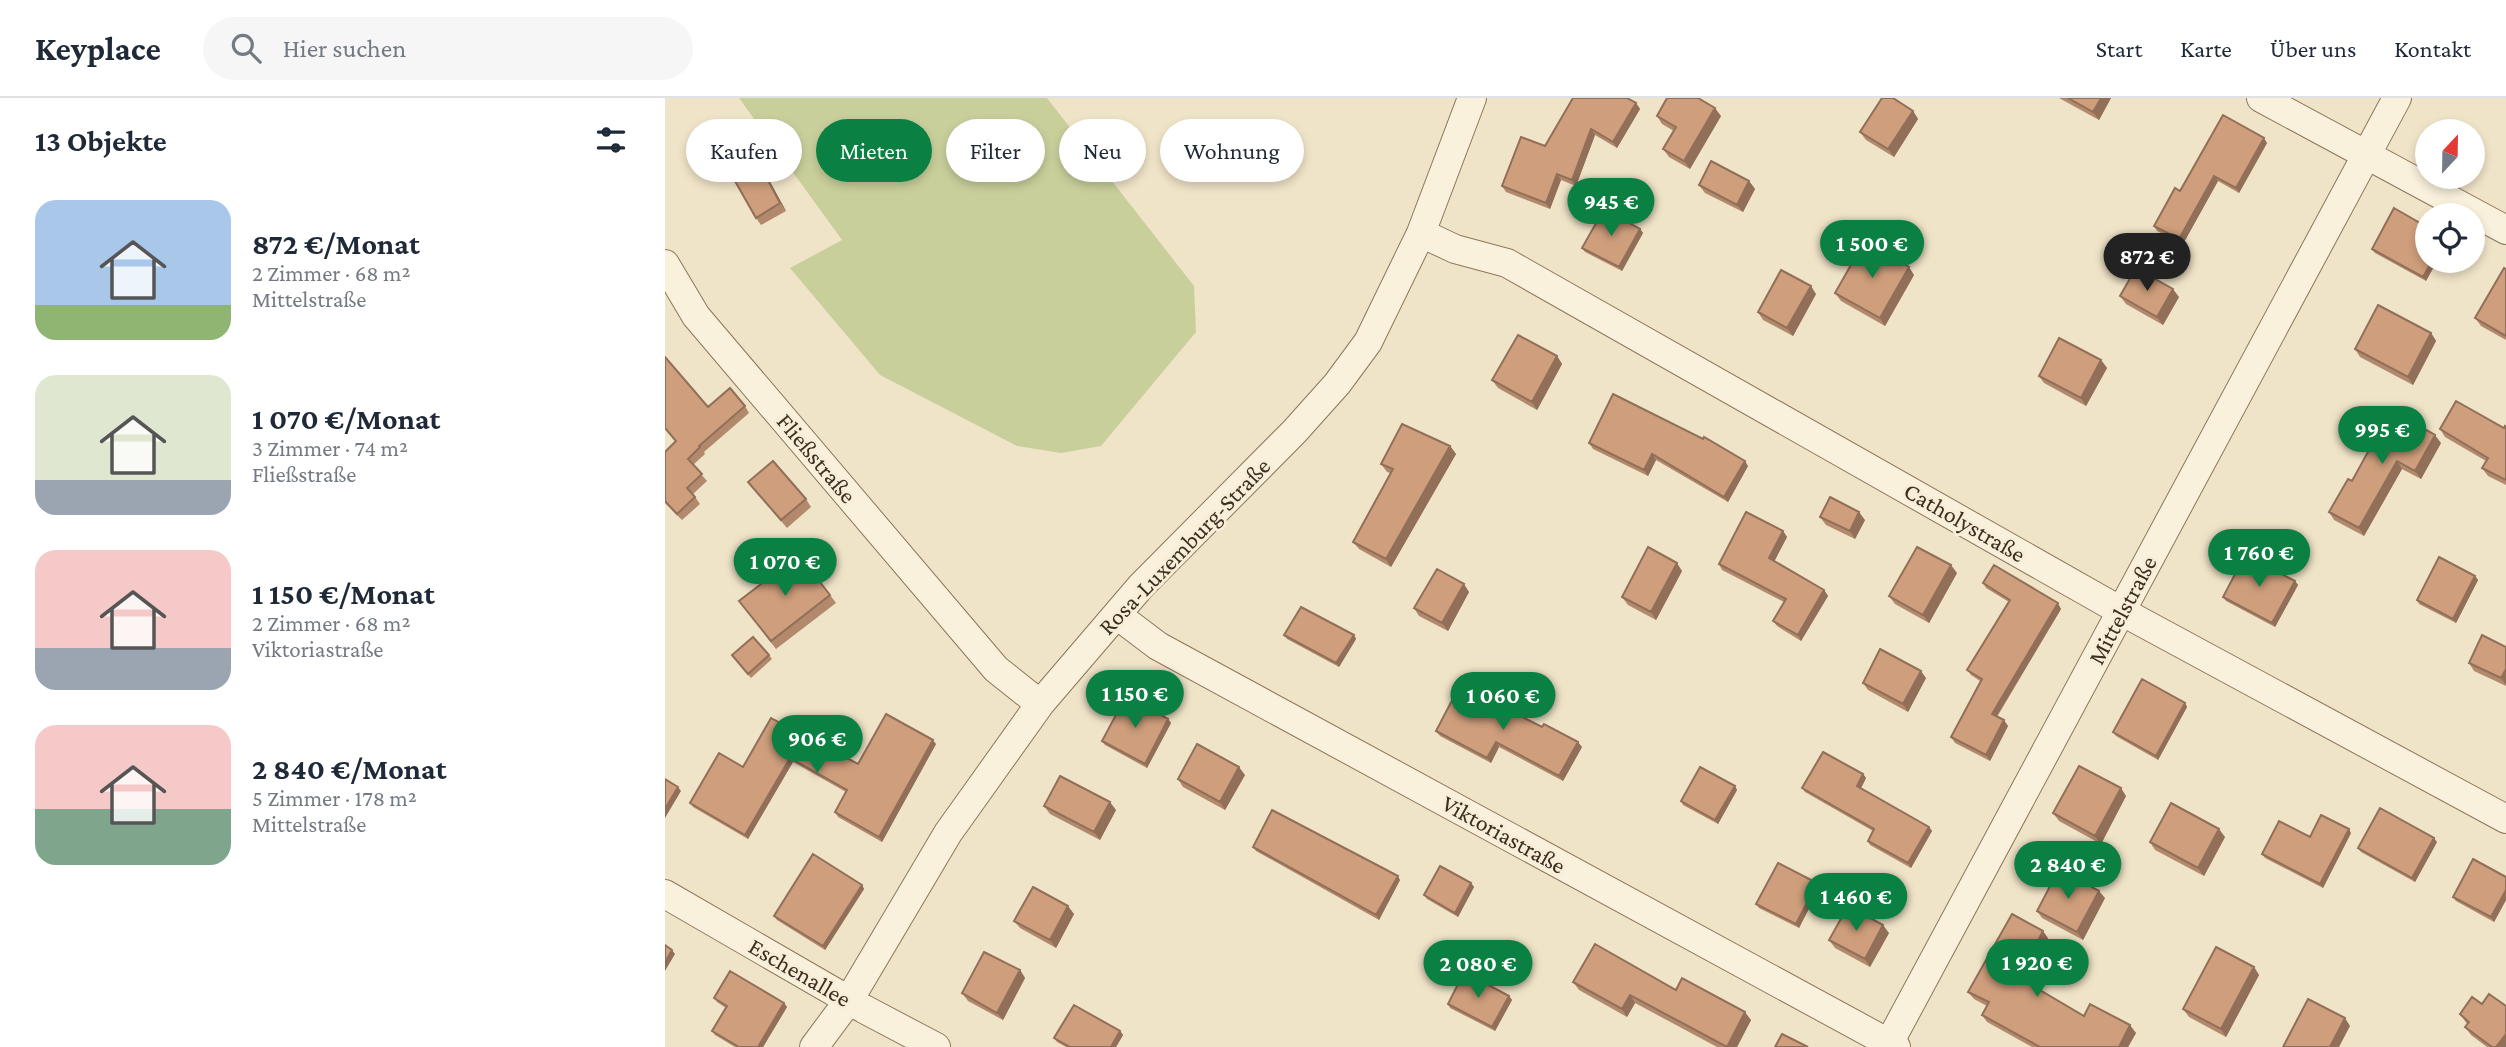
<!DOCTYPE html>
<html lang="de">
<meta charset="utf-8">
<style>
body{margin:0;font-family:"Crimson Pro",serif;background:#f6f6f7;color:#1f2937;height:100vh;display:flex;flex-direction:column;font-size:26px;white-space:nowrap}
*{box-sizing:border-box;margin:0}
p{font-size:23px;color:#747a83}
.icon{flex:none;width:38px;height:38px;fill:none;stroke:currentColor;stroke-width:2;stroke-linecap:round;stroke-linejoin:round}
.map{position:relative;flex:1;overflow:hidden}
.sheet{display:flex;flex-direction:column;background:#fff;width:665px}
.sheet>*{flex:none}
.top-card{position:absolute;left:21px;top:21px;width:665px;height:63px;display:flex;gap:14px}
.needle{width:46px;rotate:22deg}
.fabs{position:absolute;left:1750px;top:21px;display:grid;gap:14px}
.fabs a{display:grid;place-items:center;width:70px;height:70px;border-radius:50%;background:#fff;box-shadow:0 4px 10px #0003;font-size:35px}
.price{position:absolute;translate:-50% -60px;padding:0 16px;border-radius:24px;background:#0b8043;color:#fff;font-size:23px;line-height:46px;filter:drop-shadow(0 2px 4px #0008)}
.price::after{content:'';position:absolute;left:50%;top:42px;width:21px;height:16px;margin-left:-10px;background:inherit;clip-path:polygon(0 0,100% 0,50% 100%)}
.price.on{background:#222;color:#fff}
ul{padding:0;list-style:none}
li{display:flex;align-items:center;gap:21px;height:175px;padding:0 35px}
li span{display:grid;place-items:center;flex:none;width:196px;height:140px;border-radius:21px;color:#555}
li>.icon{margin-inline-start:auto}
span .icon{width:84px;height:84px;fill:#fffc;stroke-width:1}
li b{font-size:30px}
h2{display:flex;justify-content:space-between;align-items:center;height:84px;padding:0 35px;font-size:30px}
.pill{padding:0 24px;border-radius:32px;background:#fff;box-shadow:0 4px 10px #0003;font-size:24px;line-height:63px}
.pill.on{background:#0b8043;color:#fff}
header{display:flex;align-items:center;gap:42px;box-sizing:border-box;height:98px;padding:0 35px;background:#fff;border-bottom:2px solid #e0e1e3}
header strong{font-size:33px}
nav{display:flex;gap:38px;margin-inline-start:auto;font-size:24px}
.search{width:490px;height:63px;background:#f6f6f7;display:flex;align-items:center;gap:18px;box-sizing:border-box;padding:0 24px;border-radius:38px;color:#747a83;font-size:26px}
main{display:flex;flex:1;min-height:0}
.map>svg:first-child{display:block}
</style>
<header>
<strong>Keyplace</strong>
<div class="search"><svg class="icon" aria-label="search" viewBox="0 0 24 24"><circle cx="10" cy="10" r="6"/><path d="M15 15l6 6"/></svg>Hier suchen</div>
<nav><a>Start</a><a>Karte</a><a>Über uns</a><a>Kontakt</a></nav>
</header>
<main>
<section class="sheet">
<h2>13 Objekte<svg class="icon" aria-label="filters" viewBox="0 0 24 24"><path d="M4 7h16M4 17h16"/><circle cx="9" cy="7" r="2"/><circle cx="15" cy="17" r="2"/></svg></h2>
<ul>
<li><span style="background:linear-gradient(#a9c7e8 75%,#8fb573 0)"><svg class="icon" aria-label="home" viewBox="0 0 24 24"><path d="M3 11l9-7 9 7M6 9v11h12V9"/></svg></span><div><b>872 €/Monat</b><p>2 Zimmer · 68 m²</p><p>Mittelstraße</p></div></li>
<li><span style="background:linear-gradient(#dfe7d0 75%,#9aa5b1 0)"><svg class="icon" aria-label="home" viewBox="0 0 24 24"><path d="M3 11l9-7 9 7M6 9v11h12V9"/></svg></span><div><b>1 070 €/Monat</b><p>3 Zimmer · 74 m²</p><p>Fließstraße</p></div></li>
<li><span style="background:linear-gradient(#f6c9c9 70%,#9aa5b1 0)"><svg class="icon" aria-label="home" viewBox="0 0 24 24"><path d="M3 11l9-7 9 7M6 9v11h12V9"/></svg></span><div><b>1 150 €/Monat</b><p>2 Zimmer · 68 m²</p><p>Viktoriastraße</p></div></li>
<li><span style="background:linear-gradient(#f6c9c9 60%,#7fa58c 0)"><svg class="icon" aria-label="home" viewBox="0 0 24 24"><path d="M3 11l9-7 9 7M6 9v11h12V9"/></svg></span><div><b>2 840 €/Monat</b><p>5 Zimmer · 178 m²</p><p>Mittelstraße</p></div></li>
</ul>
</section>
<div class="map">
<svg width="1841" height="949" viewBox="0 0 1841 949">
<rect width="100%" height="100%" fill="#f0e4c8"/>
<!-- green -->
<path fill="#c9cf9b" d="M74,0h308l147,188 2,46 -95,114 -40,7 -44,-7 -137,-71 -90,-107 52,-28z"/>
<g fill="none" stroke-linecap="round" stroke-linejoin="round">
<defs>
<path id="street" d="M1596,0l245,132
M756,135l34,16 52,14 614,348 385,208
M0,166l31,52 300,353 44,35
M452,517l41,31 738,401
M0,796l199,115 72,38
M149,949l35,-47 99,-167 92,-129 101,-118 153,-154 43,-48 31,-42 53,-109 51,-135
M1222,949l510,-949"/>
</defs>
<!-- street casing -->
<use href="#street" stroke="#8d765c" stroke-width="30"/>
<!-- street -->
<use href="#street" stroke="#faf1dc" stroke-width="28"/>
</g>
<!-- wall -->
<path fill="#b2896c" d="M1394,0h52l-12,22z
M971,5l4,6 -23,39 -22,-13 -19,51 -15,-6 -11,29 -44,-17 -4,-6 43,-40z
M1248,13l5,8 -24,38 -28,-17 -6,-8z
M992,18h64l-31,53 -21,-12 -6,-8 11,-18 -12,-7z
M1602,45l-28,50 -21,-12 -35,63 -26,-13 -3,-5 26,-35z
M99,73l22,40 -25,14 -5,-7z
M1084,83l6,8 -12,23 -38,-19 -6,-8z
M975,131l3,4 -21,38 -37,-19 -3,-4z
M1707,151l55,12h10l-11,20 -51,-28z
M1841,171v71l-25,-14 -6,-8z
M1249,177l-29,51 -44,-25 -6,-8z
M1151,196l-23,42 -30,-16 -5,-8z
M1455,198l59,1 -16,28 -37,-21z
M1766,235l5,8 -23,44 -53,-28 -5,-8z
M892,258l5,8 -25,46 -39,-22 -6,-8z
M0,259l43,50 37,-1 4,7 -45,39 1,2 -12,11 14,16 -14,13 7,10 -18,16 -17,-17v-51l11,-10 -11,-13z
M1436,262l6,8 -21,38 -42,-23 -5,-7z
M1841,329v58l-18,-9 -6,-8 4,-7 -41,-24 -5,-8 64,-1z
M924,345l159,23 -20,36 -72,-42 -8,16 -55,-27z
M1776,345l-20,36 -19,-10 -38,67 -30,-16 -5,-8 23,-31z
M785,348l6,8 -65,113 -32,-18 -6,-7 37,-69 -3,-1 -6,-8z
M83,384l58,17 5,8 -24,21z
M1155,419l45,3 -10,19 -29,-14z
M1118,433l4,6 -13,24 50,29 4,6 -27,45 -24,-15 -4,-5 11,-19 -62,-32 -3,-6z
M1017,473l-26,49 -28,-15 -6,-8z
M1292,475l-28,50 -34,-19 -6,-8z
M1810,478l3,4 -22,43 -37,-19 -2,-4z
M1630,483l3,4 -23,42 -49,-26 -3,-4z
M1318,485l78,26 -64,108 11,9 -18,35 -35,-18 -4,-6 29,-56 -9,-6 -4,-5 42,-68 -23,-14z
M804,494l-21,39 -29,-15 -5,-8z
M165,497l6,8 -60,46 -31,-40z
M619,537h70l2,4 -17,28 -52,-28z
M1841,549v39l-32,-15 -5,-8z
M104,557l3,4 -21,19 -16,-19z
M1261,580l-18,34 -40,-22 -5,-7z
M1520,605l2,4 -29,53 -42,-24 -3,-4z
M106,620l87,46 78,-20 -54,98 -44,-25 -3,-5 11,-20 -53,-30 -45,77 -55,-32 -3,-4 53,-36z
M503,621l3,4 -24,45 -42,-23 -3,-4z
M771,633l146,16 -19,34 -64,-34 -8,16 -51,-27z
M1198,676l3,4 -5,10 68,39 3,4 -21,37 -41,-23 -2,-4 5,-10 -68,-39 -3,-4z
M580,677l-20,35 -42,-23 -5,-8z
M1070,688l2,4 -19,34 -35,-19 -2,-4z
M1461,698l-25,48 -42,-23 -6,-8z
M379,708l72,4 -16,30 -50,-26z
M1686,735l-28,55 -58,-30 -3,-4 48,-17z
M1560,739l-21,39 -49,-26 -5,-8z
M1772,744l-22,40 -54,-30 -3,-4z
M588,749l147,33 -21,40 -123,-69z
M1841,779v23l-12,22 -38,-21 -3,-4z
M806,785l3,4 -16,30 -31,-18 -3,-4z
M1152,785l3,4 -21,41 -40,-20 -3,-4z
M197,787l2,4 -39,61 -48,-30 -3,-4z
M1440,800l-22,42 -41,-22 -5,-7z
M409,816l-18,34 -36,-20 -6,-7z
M1224,835l-19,34 -35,-19 -6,-8z
M1383,840l-18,36 3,4 -3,6 54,32 52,17 -8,14h-96l-45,-25 -5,-7 5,-9 -13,-7 -6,-7z
M1589,869l5,8 -33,62 -37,-20 -6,-8z
M355,872l5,8 -22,42 -35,-19 -6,-8z
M908,884l103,8 75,30 -14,27h-20l-82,-44 -8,14 -48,-27z
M844,898l3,4 -17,31 -45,-23 -2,-4z
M49,900l70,5 3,4 -24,40h-28l-20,-12 -3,-4 14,-23 -9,-6z
M1795,916l46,33h-19l-16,-12 -6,-8 2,-3z
M455,933l3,4 -7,12h-50l-9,-5 -3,-4z"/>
<!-- shaded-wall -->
<path fill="#916f58" d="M1436,0h10l-12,22 -6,-8z
M971,5l4,6 -23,39 -4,-6z
M1050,10l6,8 -31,53 -6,-8z
M1248,13l5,8 -24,38 -6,-8z
M926,31l4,6 -19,51 -4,-6z
M1599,40l3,5 -28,50 -3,-5z
M94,65l5,8 22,40 -6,-8z
M892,76l4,6 -11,29 -4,-6z
M1549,78l4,5 -35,63 -4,-5z
M1084,83l6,8 -12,23 -6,-7z
M975,131l3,4 -21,38 -3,-4z
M1767,163h5l-11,20 -3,-4z
M1244,169l5,8 -29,51 -5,-8z
M1146,188l5,8 -23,42 -6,-8z
M1508,191l6,8 -16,28 -6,-8z
M1766,235l5,8 -23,44 -5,-8z
M892,258l5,8 -25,46 -5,-8z
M1436,262l6,8 -21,38 -5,-8z
M1770,337l6,8 -20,36 -6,-8z
M785,348l6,8 -65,113 -5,-8z
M987,356l4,6 -8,16 -4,-6z
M1080,363l3,5 -20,36 -4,-5z
M1732,363l5,8 -38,67 -5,-8z
M1194,414l6,8 -10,19 -5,-8z
M1118,433l4,6 -14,27 -4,-6z
M1012,465l5,8 -26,49 -5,-8z
M1286,467l6,8 -28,50 -6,-8z
M1810,478l3,4 -22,43 -3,-4z
M1630,483l3,4 -23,42 -3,-4z
M799,486l5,8 -21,39 -6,-8z
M1159,492l4,6 -27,45 -3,-6z
M1393,505l3,6 -66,110 -3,-5z
M689,537l2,4 -17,28 -3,-4z
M1841,571v16l-5,-7z
M1256,573l5,7 -18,34 -5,-8z
M1520,605l2,4 -29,53 -2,-4z
M503,621l3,4 -24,45 -2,-4z
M1339,622l4,6 -18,35 -4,-6z
M268,642l3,4 -54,98 -3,-5z
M831,644l3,5 -8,16 -4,-5z
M913,644l4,5 -19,34 -4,-5z
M125,660l3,4 -45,77 -3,-4z
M574,669l6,8 -20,35 -5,-8z
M1198,676l3,4 -6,12 -3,-4z
M1070,688l2,4 -19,34 -3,-4z
M13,689l3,4 -16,27v-9z
M1456,690l5,8 -25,48 -6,-8z
M445,704l6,8 -16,30 -6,-8z
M1264,729l3,4 -21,37 -3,-5z
M1554,731l6,8 -21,39 -6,-8z
M1684,731l2,4 -28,55 -3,-4z
M1769,740l3,4 -22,40 -3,-4z
M733,778l2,4 -21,40 -3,-5z
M806,785l3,4 -16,30 -3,-4z
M1152,785l3,4 -21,41 -3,-4z
M197,787l2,4 -39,61 -2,-4z
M1841,792v10l-12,22 -3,-5z
M1434,793l6,7 -22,42 -6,-8z
M403,808l6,8 -18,34 -6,-8z
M1218,827l6,8 -19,34 -5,-8z
M1378,833l5,7 -18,36 3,4 -5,10 -5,-8v-11z
M7,852l3,4 -10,17v-9z
M1589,869l5,8 -33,62 -5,-8z
M355,872l5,8 -22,42 -6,-7z
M965,897l5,8 -8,14 -5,-8z
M844,898l3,4 -17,31 -3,-4z
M119,905l3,4 -24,40h-5z
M1080,914l6,8 -14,27h-10z
M1680,920l5,8 -11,21h-9z
M1465,927l6,8 -8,14h-9z
M455,933l3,4 -7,12h-5z
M1841,936v13h-10z"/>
<!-- building -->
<path fill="#cf9f7d" stroke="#916f58" stroke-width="2" d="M908,0h54l9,5 -23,39 -22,-13 -19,51 -15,-6 -11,29 -44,-17 19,-49 24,9z
M1002,0h31l17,10 -31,53 -21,-12 13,-22 -19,-11z
M1217,0h11l20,13 -25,38 -28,-17z
M1403,0h33l-8,14z
M1558,17l41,23 -28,50 -22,-12 -35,63 -25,-13 21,-38 5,3z
M1046,63l38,20 -12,24 -38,-20z
M94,65l21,40 -24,15 -25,-44z
M1729,110l33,19v34h5l-9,16 -51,-28z
M939,111l36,20 -21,38 -37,-19z
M1199,144l45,25 -29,51 -45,-25z
M1471,170l37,21 -16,28 -37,-21z
M1839,170l2,1v67l-31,-18z
M1116,172l30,16 -24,42 -29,-16z
M1713,207l53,28 -23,44 -53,-28z
M853,237l39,21 -25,46 -40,-22z
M1394,240l42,22 -20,38 -42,-22z
M0,259l43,50 22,-19 15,18 -46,40 1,1 -12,12 14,15 -15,14 8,9 -18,17 -12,-13v-49l11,-11 -11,-13z
M948,296l90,45 1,-2 41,24 -21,36 -72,-43 -8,16 -55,-27z
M1791,303l48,27 1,-2 1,1v53l-24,-12 6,-10 -48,-29z
M1726,312l44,25 -20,36 -18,-10 -38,67 -30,-16 19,-33 4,2z
M737,326l48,22 -64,113 -33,-17 40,-73 -12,-5z
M108,363l33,38 -25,21 -33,-38z
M1165,399l29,15 -9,19 -30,-14z
M1081,414l37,19 -14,27 55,32 -26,45 -25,-14 13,-22 -67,-35z
M983,449l29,16 -26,49 -29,-15z
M1252,449l34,18 -28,50 -34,-19z
M134,457l31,40 -59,46 -32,-40z
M1580,457l50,26 -23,42 -49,-26z
M1774,459l36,19 -22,43 -36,-19z
M1329,467l64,38 -66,111 12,6 -18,35 -35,-18 31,-58 -15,-9 43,-70 -27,-17z
M772,471l27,15 -22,39 -28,-15z
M636,509l53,28 -18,28 -52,-28z
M1817,537l24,12v22l-5,9 -32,-15z
M88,539l16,18 -21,19 -16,-19z
M1215,551l41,22 -18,33 -40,-21z
M1477,581l43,24 -29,53 -43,-24z
M795,587l82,42 2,-3 34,18 -19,34 -63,-34 -9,16 -51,-27z
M461,598l42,23 -23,45 -43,-23z
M221,616l47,26 -54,97 -44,-25 12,-22 -57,-32 -45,77 -55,-32 29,-50 24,14 28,-49 87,46z
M532,646l42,23 -19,35 -42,-23z
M1158,654l40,22 -6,12 72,41 -21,36 -40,-22 6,-12 -72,-41z
M1414,668l42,22 -26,48 -42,-23z
M1035,669l35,19 -20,34 -34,-19z
M395,678l50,26 -16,30 -50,-26z
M0,681l13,8 -13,22z
M1506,705l48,26 -21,39 -48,-26z
M1715,710l54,30 -22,40 -54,-30z
M607,712l126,66 -22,39 -123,-68z
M1656,717l28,14 -29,55 -58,-30 17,-33 31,16z
M148,756l49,31 -39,61 -49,-30z
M1808,761l33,18v13l-15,27 -38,-20z
M1113,765l39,20 -21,41 -40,-20z
M775,768l31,17 -16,30 -31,-18z
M1394,771l40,22 -22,41 -40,-21z
M368,789l35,19 -18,34 -36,-19z
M1183,808l35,19 -18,34 -36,-19z
M1347,816l31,17 -20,38 5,2 -5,9 61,36 6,-12 40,21 -11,22h-79l-58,-32 7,-13 -21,-10z
M930,846l81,46 6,-12 63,34 -18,35 -97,-52 -8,14 -49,-27z
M0,847l7,5 -7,12z
M1551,849l38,20 -33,62 -38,-20z
M319,854l36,18 -23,43 -35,-20z
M65,873l54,32 -26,44h-19l-27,-16 15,-25 -13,-8z
M799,874l45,24 -17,31 -44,-23z
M1824,896l17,12v28l-10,13h-4l-27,-20 4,-5 -9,-8 12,-17 10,7z
M1643,901l37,19 -15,29h-47z
M409,907l46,26 -9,16h-41l-16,-9z
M1117,936l26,13h-33z"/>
<g text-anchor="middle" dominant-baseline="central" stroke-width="6" stroke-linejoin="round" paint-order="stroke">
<!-- street labels -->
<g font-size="24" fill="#3d2e20" stroke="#f7eed8">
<text transform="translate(152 360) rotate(50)">Fließstraße</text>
<text transform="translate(1300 424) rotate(30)">Catholystraße</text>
<text transform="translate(519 448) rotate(-46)">Rosa-Luxemburg-Straße</text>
<text transform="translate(1457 512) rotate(-62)">Mittelstraße</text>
<text transform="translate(839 736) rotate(29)">Viktoriastraße</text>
<text transform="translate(135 874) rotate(30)">Eschenallee</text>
</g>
</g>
</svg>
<div class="fabs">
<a><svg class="needle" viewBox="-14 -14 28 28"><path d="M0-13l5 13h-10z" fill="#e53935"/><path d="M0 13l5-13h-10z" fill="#747a83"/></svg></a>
<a><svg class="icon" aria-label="locate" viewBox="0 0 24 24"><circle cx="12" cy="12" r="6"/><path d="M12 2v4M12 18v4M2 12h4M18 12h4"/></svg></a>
</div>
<b class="price" style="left:946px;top:140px">945 €</b>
<b class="price" style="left:1207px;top:182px">1 500 €</b>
<b class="price on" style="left:1482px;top:195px">872 €</b>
<b class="price" style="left:1717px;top:368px">995 €</b>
<b class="price" style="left:1594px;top:491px">1 760 €</b>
<b class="price" style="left:120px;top:500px">1 070 €</b>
<b class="price" style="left:470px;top:632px">1 150 €</b>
<b class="price" style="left:838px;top:634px">1 060 €</b>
<b class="price" style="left:152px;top:677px">906 €</b>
<b class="price" style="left:1403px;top:803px">2 840 €</b>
<b class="price" style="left:1191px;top:835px">1 460 €</b>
<b class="price" style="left:1372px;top:901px">1 920 €</b>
<b class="price" style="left:813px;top:902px">2 080 €</b>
<div class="top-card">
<a class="pill">Kaufen</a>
<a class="pill on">Mieten</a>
<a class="pill">Filter</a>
<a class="pill">Neu</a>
<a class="pill">Wohnung</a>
</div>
</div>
</main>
